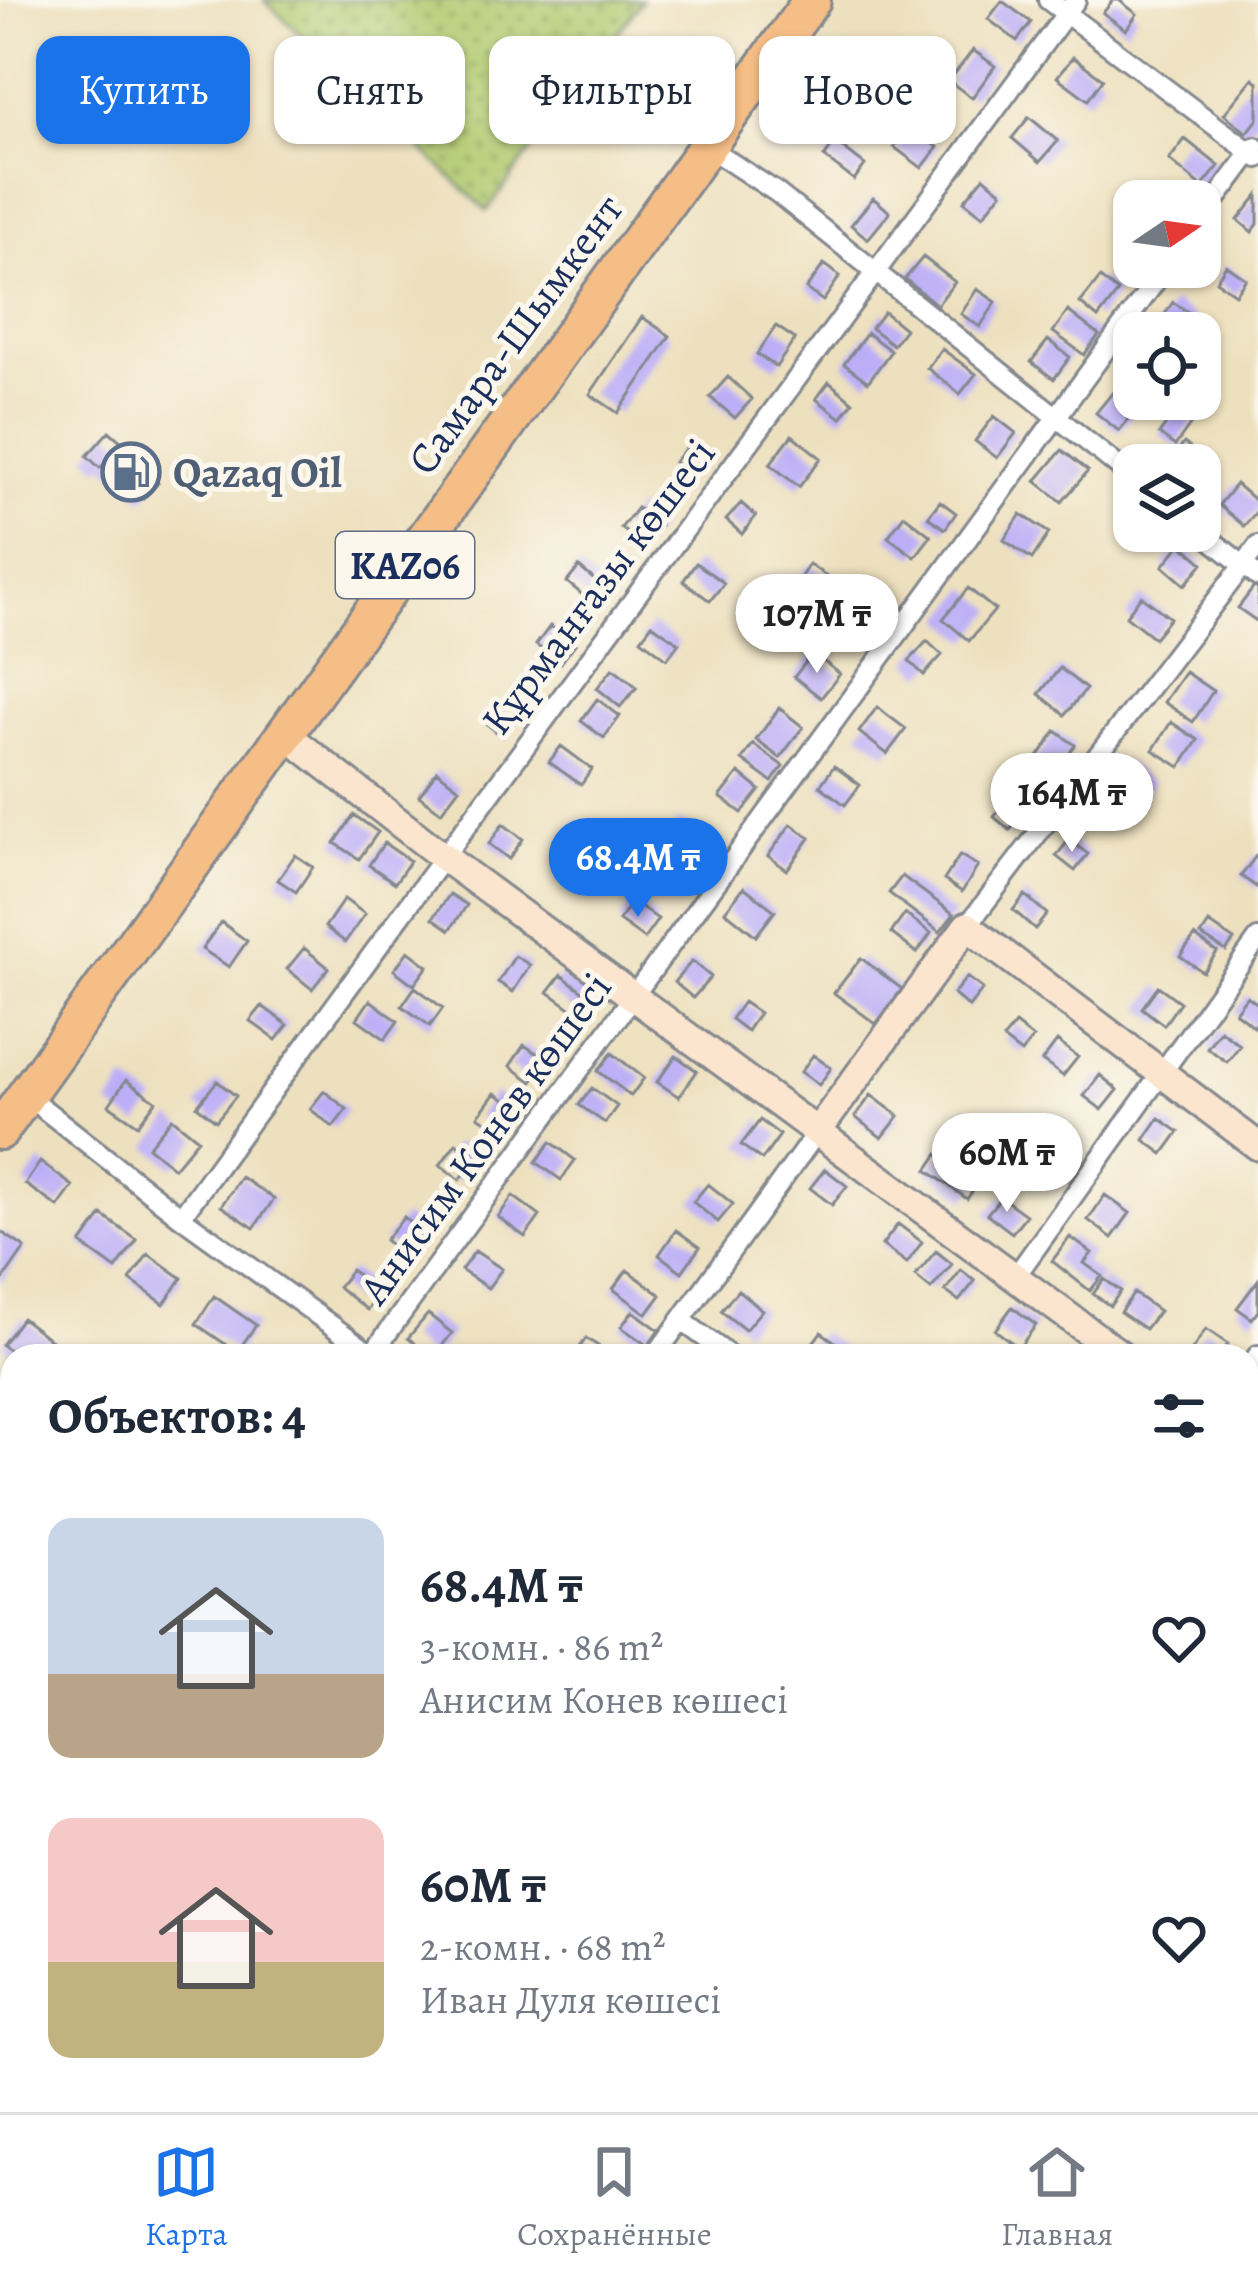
<!DOCTYPE html>
<html lang="ru">
<meta charset="utf-8">
<style>
body{margin:0;font-family:Alegreya,serif;background:#f2f2f3;color:#1f2937;height:100vh;display:flex;flex-direction:column;font-size:45px;white-space:nowrap}
*{box-sizing:border-box;margin:0}
p{font-size:39px;color:#747a83}
.icon{flex:none;width:66px;height:66px;fill:none;stroke:currentColor;stroke-width:2;stroke-linecap:round;stroke-linejoin:round}
.map{position:relative;flex:1;overflow:hidden}
.panel{position:absolute;left:0px;top:1344px;width:1260px;height:768px;display:flex;flex-direction:column;background:#fff;border-radius:36px 36px 0 0;box-shadow:0 3px 9px #0004}
.panel>*{flex:none}
.top-card{position:absolute;left:36px;top:36px;width:1188px;height:108px;display:flex;gap:24px}
.needle{width:78px;rotate:77deg}
.tools{position:absolute;left:1113px;top:180px;display:grid;gap:24px}
.tools a{display:grid;place-items:center;width:108px;height:108px;border-radius:24px;background:#fff;box-shadow:0 3px 9px #0004;font-size:60px}
.price{position:absolute;translate:-50% -102px;padding:0 27px;border-radius:42px;background:#fff;color:#222;font-size:39px;line-height:78px;filter:drop-shadow(0 3px 6px #0008)}
.price::after{content:'';position:absolute;left:50%;top:72px;width:36px;height:27px;margin-left:-18px;background:inherit;clip-path:polygon(0 0,100% 0,50% 100%)}
.price.on{background:#1a73e8;color:#fff}
ul{padding:0;list-style:none}
li{display:flex;align-items:center;gap:36px;height:300px;padding:0 48px}
li span{display:grid;place-items:center;flex:none;width:336px;height:240px;border-radius:24px;color:#555}
li>.icon{margin-inline-start:auto}
span .icon{width:144px;height:144px;fill:#fffc;stroke-width:1}
li b{font-size:51px}
h2{display:flex;justify-content:space-between;align-items:center;height:144px;padding:0 48px;font-size:51px}
.pill{padding:0 42px;border-radius:24px;background:#fff;box-shadow:0 3px 9px #0004;font-size:42px;line-height:108px}
.pill.on{background:#1a73e8;color:#fff}
.menu{display:flex;justify-content:space-around;align-items:center;height:168px;border-top:3px solid #e0e1e3;background:#fff;font-size:33px;color:#747a83}
.menu a{display:grid;justify-items:center;gap:6px}
.menu .on{color:#1a73e8}
.map>svg:first-child{display:block}
</style>
<div class="map">
<svg width="1258" height="2112" viewBox="0 0 1258 2112">
<defs>
<pattern id="grass-dots" width="8" height="8" patternUnits="userSpaceOnUse" patternTransform="scale(3)"><rect width="8" height="8" fill="#b1ca70"/><path d="M2 2h.1M6 6h.1" fill="none" stroke="#8fa45f" stroke-width="1.8" stroke-linecap="round"/></pattern>
</defs>
<rect width="100%" height="100%" fill="#fbf7ec"/>
<filter id="ink" filterUnits="userSpaceOnUse"><feTurbulence type="fractalNoise" baseFrequency=".00833" numOctaves="2"/><feDisplacementMap in="SourceGraphic" scale="24" xChannelSelector="R" yChannelSelector="G"/><feConvolveMatrix kernelMatrix="1 2 1 2 8 2 1 2 1" color-interpolation-filters="sRGB"/></filter>
<filter id="wash" filterUnits="userSpaceOnUse"><feTurbulence type="fractalNoise" baseFrequency=".004" numOctaves="4" result="noise"/><feDisplacementMap in="SourceGraphic" scale="48" xChannelSelector="R" yChannelSelector="G"/><feGaussianBlur stdDeviation="2.7" result="paint"/><feColorMatrix in="noise" values="0 0 0 0 0 0 0 0 0 0 0 0 0 0 0 0 0 1.4 0 .05"/><feComposite in="paint" operator="in"/></filter>
<g filter="url(#wash)">
<rect width="100%" height="100%" fill="#ede0be"/>
<!-- grass -->
<path fill="url(#grass-dots)" stroke="#667c67" stroke-width="3" d="M264,0h378l-155,211z"/>
<g id="blocks">
<!-- building -->
<path fill="#bbaef7" d="M1113,0h6l18,14 -11,16 -23,-17z
M1002,1l29,21 -14,19 -29,-22z
M973,50l22,16 -23,32 -23,-17z
M1073,57l30,22 -15,21 -31,-23z
M1253,78l5,4v37l-11,14 -23,-19z
M1029,117l29,24 -18,21 -28,-24z
M909,126l29,21 -16,21 -28,-21z
M1185,139l34,27 -17,21 -33,-27z
M835,142l30,23 -11,15 -30,-23z
M984,177l18,15 -19,24 -19,-15z
M1258,195v29l-6,8 -14,-12z
M873,198l17,14 -22,27 -17,-14z
M1134,229v31l-15,-12z
M923,257l32,25 -18,23 -32,-26z
M824,264l16,12 -17,25 -17,-12z
M1226,265l20,14 -11,15 -19,-13z
M1100,278l18,14 -20,26 -18,-15z
M977,289l19,13 -16,25 -19,-13z
M1173,302l22,15 -11,16h-16l-11,-7z
M1068,311l31,24 -15,20 -31,-23z
M884,312l21,17 -12,16 -22,-17z
M642,317l28,19 -52,77 -28,-19z
M776,326l19,13 -19,28 -19,-13z
M867,333l24,18 -23,31 -24,-18z
M1048,340l22,17 -16,22 -23,-17z
M942,349l34,25 -16,20 -33,-26z
M728,377l24,22 -17,19 -25,-21z
M829,382l24,20 -12,16 -25,-19z
M1113,392l23,18 -17,21 -23,-18z
M1177,409l16,12 -18,25 -16,-12z
M994,416l22,17 -19,25 -22,-17z
M109,431l14,12 -4,4 39,36 -15,16 -39,-35 -4,4 -13,-12z
M792,435l29,23 -22,29 -29,-23z
M1184,443l24,19 -8,10v-7h-33z
M685,449l19,15 -11,13 -19,-15z
M1062,450l26,21 -26,31 -26,-21z
M1236,484l22,19v7l-14,16 -25,-21z
M940,501l16,12 -11,16 -17,-12z
M741,503l15,13 -14,18 -16,-14z
M637,508l23,18 -16,20 -23,-18z
M1021,514l28,19 -17,26 -28,-19z
M904,515l27,21 -16,21 -27,-20z
M1181,544l22,19 -18,22 -22,-19z
M696,563l28,20 -14,18 -27,-20z
M809,564l19,13 -16,24 -19,-12z
M579,567l29,24 -12,15 -29,-24z
M870,583l22,17 -20,27 -22,-17z
M1254,587l4,2v33l-20,-14z
M968,588l27,22 -26,31 -26,-22z
M1141,596l29,22 -16,20 -28,-22z
M652,624l27,19 -12,16 -26,-20z
M550,626l25,18 -14,19 -25,-18z
M927,641l15,14 -18,20 -15,-14z
M813,653l27,21 -19,24 -27,-21z
M613,668l24,19 -17,20 -23,-19z
M1060,668l26,21 -21,26 -26,-21z
M1185,672l28,19 -20,31 -29,-20z
M597,699l23,17 -16,22 -23,-17z
M494,705l20,17 -11,15 -21,-17z
M877,707l29,22 -19,25 -28,-22z
M779,708l24,19 -23,31 -24,-18z
M1171,722l27,18 -18,27 -27,-17z
M1056,731l19,14 -20,29 -19,-14z
M753,744l30,22 -11,16 -30,-22z
M561,746l31,23 -11,16 -32,-23z
M1124,761l29,21 -13,19 -30,-21z
M834,766l26,19 -15,20 -25,-19z
M437,771l22,17 -18,24 -22,-16z
M739,773l21,17 -18,23 -22,-16z
M1011,794l17,13 -18,23 -16,-13z
M354,815l24,17 -19,27 -24,-16z
M679,820l33,22 -13,20 -33,-21z
M503,824l20,15 -14,20 -20,-15z
M791,824l19,14 -23,32 -19,-14z
M1069,840l19,14 -13,17 -19,-15z
M384,843l26,18 -15,22 -26,-18z
M1258,853v35l-17,-12z
M295,855l18,12 -17,25 -18,-12z
M960,855l18,11 -16,26 -18,-12z
M902,876l52,38 -14,18 -51,-39z
M744,887l31,24 -19,25 -31,-25z
M450,894l17,11 -17,25 -17,-12z
M1025,895l22,19 -12,15 -22,-19z
M344,899l21,15 -20,28 -20,-15z
M633,901l25,18 -14,20 -25,-18z
M905,914l26,19 -14,20 -26,-20z
M221,922l26,19 -18,26 -27,-18z
M1209,923l25,17 -8,11 -25,-16z
M1195,936l22,16 -14,20 -23,-16z
M304,948l25,20 -17,21 -25,-20z
M408,951l20,15 -14,19 -20,-15z
M515,956l15,9 -17,27 -15,-10z
M861,958l41,31 -26,35 -42,-31z
M692,961l19,16 -18,21 -19,-16z
M561,975l31,23 -12,17 -32,-23z
M967,977l16,12 -14,18 -16,-13z
M1158,986l22,16 -16,23 -22,-17z
M415,987l28,21 -13,18 -28,-20z
M1247,996l11,8v17l-4,6 -19,-15z
M370,1000l28,21 -13,18 -28,-20z
M743,1002l16,11 -12,18 -16,-12z
M262,1006l26,19 -12,15 -26,-19z
M1015,1024l18,14 -12,15 -18,-14z
M1220,1030l20,15 -13,17 -20,-14z
M1057,1041l21,16 -15,19 -21,-15z
M524,1045l23,15 -15,22 -22,-16z
M612,1053l32,25 -13,18 -33,-25z
M813,1055l18,13 -12,17 -18,-13z
M676,1056l21,15 -18,26 -22,-15z
M1100,1075l18,15 -16,20 -18,-14z
M126,1080l30,21 -18,24 -29,-20z
M217,1081l19,15 -20,25 -19,-15z
M592,1088l25,18 -12,17 -26,-18z
M324,1091l23,18 -14,18 -23,-18z
M495,1093l19,13 -16,23 -20,-13z
M871,1095l28,21 -17,22 -27,-21z
M172,1118l26,21 -24,29 -26,-21z
M1159,1118l20,14 -16,22 -19,-14z
M760,1120l20,15 -18,25 -21,-15z
M551,1142l24,18 -14,20 -25,-18z
M456,1143l20,15 -16,22 -20,-15z
M938,1154l40,29 -11,16 -40,-29z
M40,1162l33,24 -15,21 -33,-23z
M825,1169l22,17 -15,19 -22,-17z
M241,1177l33,22 -20,29 -33,-22z
M708,1184l25,20 -15,18 -25,-20z
M1105,1195l25,18 -18,25 -24,-18z
M513,1196l27,20 -15,21 -27,-20z
M1001,1197l25,18 -14,18 -25,-19z
M102,1215l35,25 -21,29 -35,-25z
M404,1217l20,17 -19,23 -20,-17z
M898,1224l24,18 -15,21 -25,-18z
M676,1230l24,17 -18,25 -23,-17z
M0,1231l25,17 -25,36z
M1070,1237l22,16 -8,10 18,13 -12,15 -38,-30z
M475,1251l27,18 -14,19 -27,-18z
M936,1251l16,13 -21,25 -16,-13z
M148,1254l34,24 -18,26 -34,-24z
M351,1270l29,23 -13,17 -29,-23z
M627,1270l34,25 -14,19 -34,-25z
M961,1270l14,11 -16,20 -14,-10z
M1104,1279l17,12 -11,15 -17,-12z
M1258,1280v31l-6,8 -15,-11z
M738,1290l24,20 -17,20 -24,-19z
M1134,1293l25,18 -14,18 -25,-17z
M214,1296l42,29 -19,27 -41,-28z
M1012,1307l24,18 -17,23 -24,-18z
M633,1311l26,19 -11,16 -27,-19z
M428,1314l24,19 -18,23h-4l-22,-18z
M22,1318l31,24 -11,14h-25l-15,-11z
M1206,1329l22,15 -9,12h-31z
M821,1332l21,15 -6,9h-33z
M586,1338l27,18h-39z
M1248,1481l10,7v17l-10,14z
M0,1697l12,12v30l-8,9 -4,-4z
M1248,1770l10,7v42l-10,-8z
M0,1836l12,10v37l-12,15z
M1258,1927v34l-10,-7v-13z
M354,2100h29l12,12h-29z
M514,2100h22l7,5 -5,7h-32z
M896,2100h38l-9,12h-13z
M1027,2100h31l-9,12h-7z"/>
</g>
</g>
<g filter="url(#ink)">
<use href="#blocks" fill-opacity="0" stroke="#84888e" stroke-width="3"/>
<g fill="none" stroke-linecap="round" stroke-linejoin="round">
<defs>
<path id="street" d="M1048,0l210,158
M706,146l70,46 358,287
M1200,221l55,-74
M1200,531l58,46
M967,926l291,-380
M26,1095l155,122 193,139
M181,1217c295,-408 597,-811 895,-1217
M1015,1277l243,-338
M681,1320l49,36
M372,1354l794,-1087
M655,1356l162,-224
M1248,1369l10,-14
M0,1397l12,8
M0,1656l12,10
M1248,1736l10,8
M1248,1985l10,7
M587,2100l17,12
M970,2100l16,12
M69,2112l15,-12
M694,2112l8,-12"/>
<path id="secondary" d="M284,733l158,123 680,500
M817,1132l150,-206 291,220
M1248,1449l10,7"/>
<path id="highway" d="M0,1131l812,-1131"/>
</defs>
<!-- street casing -->
<use href="#street" stroke="#84888e" stroke-width="24"/>
<!-- secondary casing -->
<use href="#secondary" stroke="#84888e" stroke-width="33"/>
<!-- highway casing -->
<use href="#highway" stroke="#84888e" stroke-width="42"/>
<!-- street -->
<use href="#street" stroke="#fff" stroke-width="18"/>
<!-- secondary -->
<use href="#secondary" stroke="#fbe5cf" stroke-width="27"/>
<!-- highway -->
<use href="#highway" stroke="#f6be87" stroke-width="36"/>
</g>
</g>
<!-- icons -->
<defs>
<symbol id="fuel-ring" viewBox="-11 -11 22 22"><circle r="9.5" fill="#fbf7ec" stroke="#5c6f8a" stroke-width="1.5"/><path d="M-5.5-6h7V0h2V4h1.3V-2.5L3-4.5l.8-.8L6-3V5H2.5V1h-1V6h-7ZM-4.2-4.7v3.2H.2V-4.7Z" fill="#5c6f8a"/></symbol>
</defs>
<g fill-rule="evenodd">
<use href="#fuel-ring" x="98" y="439" width="66" height="66"/>
</g>
<g text-anchor="middle" dominant-baseline="central" stroke-width="10" stroke-linejoin="round" paint-order="stroke">
<!-- shield labels -->
<rect fill="#fbf7ec" stroke="#5e6b89" stroke-width="3" x="336" y="532" width="138" height="66" rx="9"/>
<g font-size="39" font-weight="bold" fill="#1b2f5e">
<text x="405" y="565">KАZ06</text>
</g>
<!-- street labels -->
<g font-size="42" fill="#1b2f5e" stroke="#fbf7ec">
<text transform="translate(515 334) rotate(-54)">Самара-Шымкент</text>
<text transform="translate(598 586) rotate(-53)">Құрманғазы көшесі</text>
<text transform="translate(485 1138) rotate(-54)">Анисим Конев көшесі</text>
</g>
<!-- service labels -->
<g font-size="42" font-weight="bold" fill="#4e5e75" stroke="#fbf7ec" text-anchor="start">
<text x="173" y="472">Qazaq Oil</text>
</g>
</g>
</svg>
<div class="tools">
<a><svg class="needle" viewBox="-14 -14 28 28"><path d="M0-13l5 13h-10z" fill="#e53935"/><path d="M0 13l5-13h-10z" fill="#747a83"/></svg></a>
<a><svg class="icon" aria-label="locate" viewBox="0 0 24 24"><circle cx="12" cy="12" r="6"/><path d="M12 2v4M12 18v4M2 12h4M18 12h4"/></svg></a>
<a><svg class="icon" aria-label="layers" viewBox="0 0 24 24"><path d="M12 4l9 5-9 5-9-5zM3 14l9 5 9-5"/></svg></a>
</div>
<b class="price" style="left:817px;top:676px">107M ₸</b>
<b class="price" style="left:1072px;top:855px">164M ₸</b>
<b class="price on" style="left:638px;top:920px">68.4M ₸</b>
<b class="price" style="left:1007px;top:1215px">60M ₸</b>
<div class="top-card">
<a class="pill on">Купить</a>
<a class="pill">Снять</a>
<a class="pill">Фильтры</a>
<a class="pill">Новое</a>
</div>
<section class="panel">
<h2>Объектов: 4<svg class="icon" aria-label="filters" viewBox="0 0 24 24"><path d="M4 7h16M4 17h16"/><circle cx="9" cy="7" r="2"/><circle cx="15" cy="17" r="2"/></svg></h2>
<ul>
<li><span style="background:linear-gradient(#c9d6e8 65%,#b9a48a 0)"><svg class="icon" aria-label="home" viewBox="0 0 24 24"><path d="M3 11l9-7 9 7M6 9v11h12V9"/></svg></span><div><b>68.4M ₸</b><p>3-комн. · 86 m²</p><p>Анисим Конев көшесі</p></div><svg class="icon" aria-label="heart" viewBox="0 0 24 24"><path d="M12 20l-8-8c-3-5 5-10 8-4 3-6 11-1 8 4z"/></svg></li>
<li><span style="background:linear-gradient(#f6c9c9 60%,#c2b280 0)"><svg class="icon" aria-label="home" viewBox="0 0 24 24"><path d="M3 11l9-7 9 7M6 9v11h12V9"/></svg></span><div><b>60M ₸</b><p>2-комн. · 68 m²</p><p>Иван Дуля көшесі</p></div><svg class="icon" aria-label="heart" viewBox="0 0 24 24"><path d="M12 20l-8-8c-3-5 5-10 8-4 3-6 11-1 8 4z"/></svg></li>
</ul>
</section>
</div>
<nav class="menu">
<a class="on"><svg class="icon" aria-label="map" viewBox="0 0 24 24"><path d="M3 6l6-2 6 2 6-2v14l-6 2-6-2-6 2zM9 4v14M15 6v14"/></svg>Карта</a>
<a><svg class="icon" aria-label="saved" viewBox="0 0 24 24"><path d="M7 4h10v16l-5-4-5 4z"/></svg>Сохранённые</a>
<a><svg class="icon" aria-label="home" viewBox="0 0 24 24"><path d="M3 11l9-7 9 7M6 9v11h12V9"/></svg>Главная</a>
</nav>
